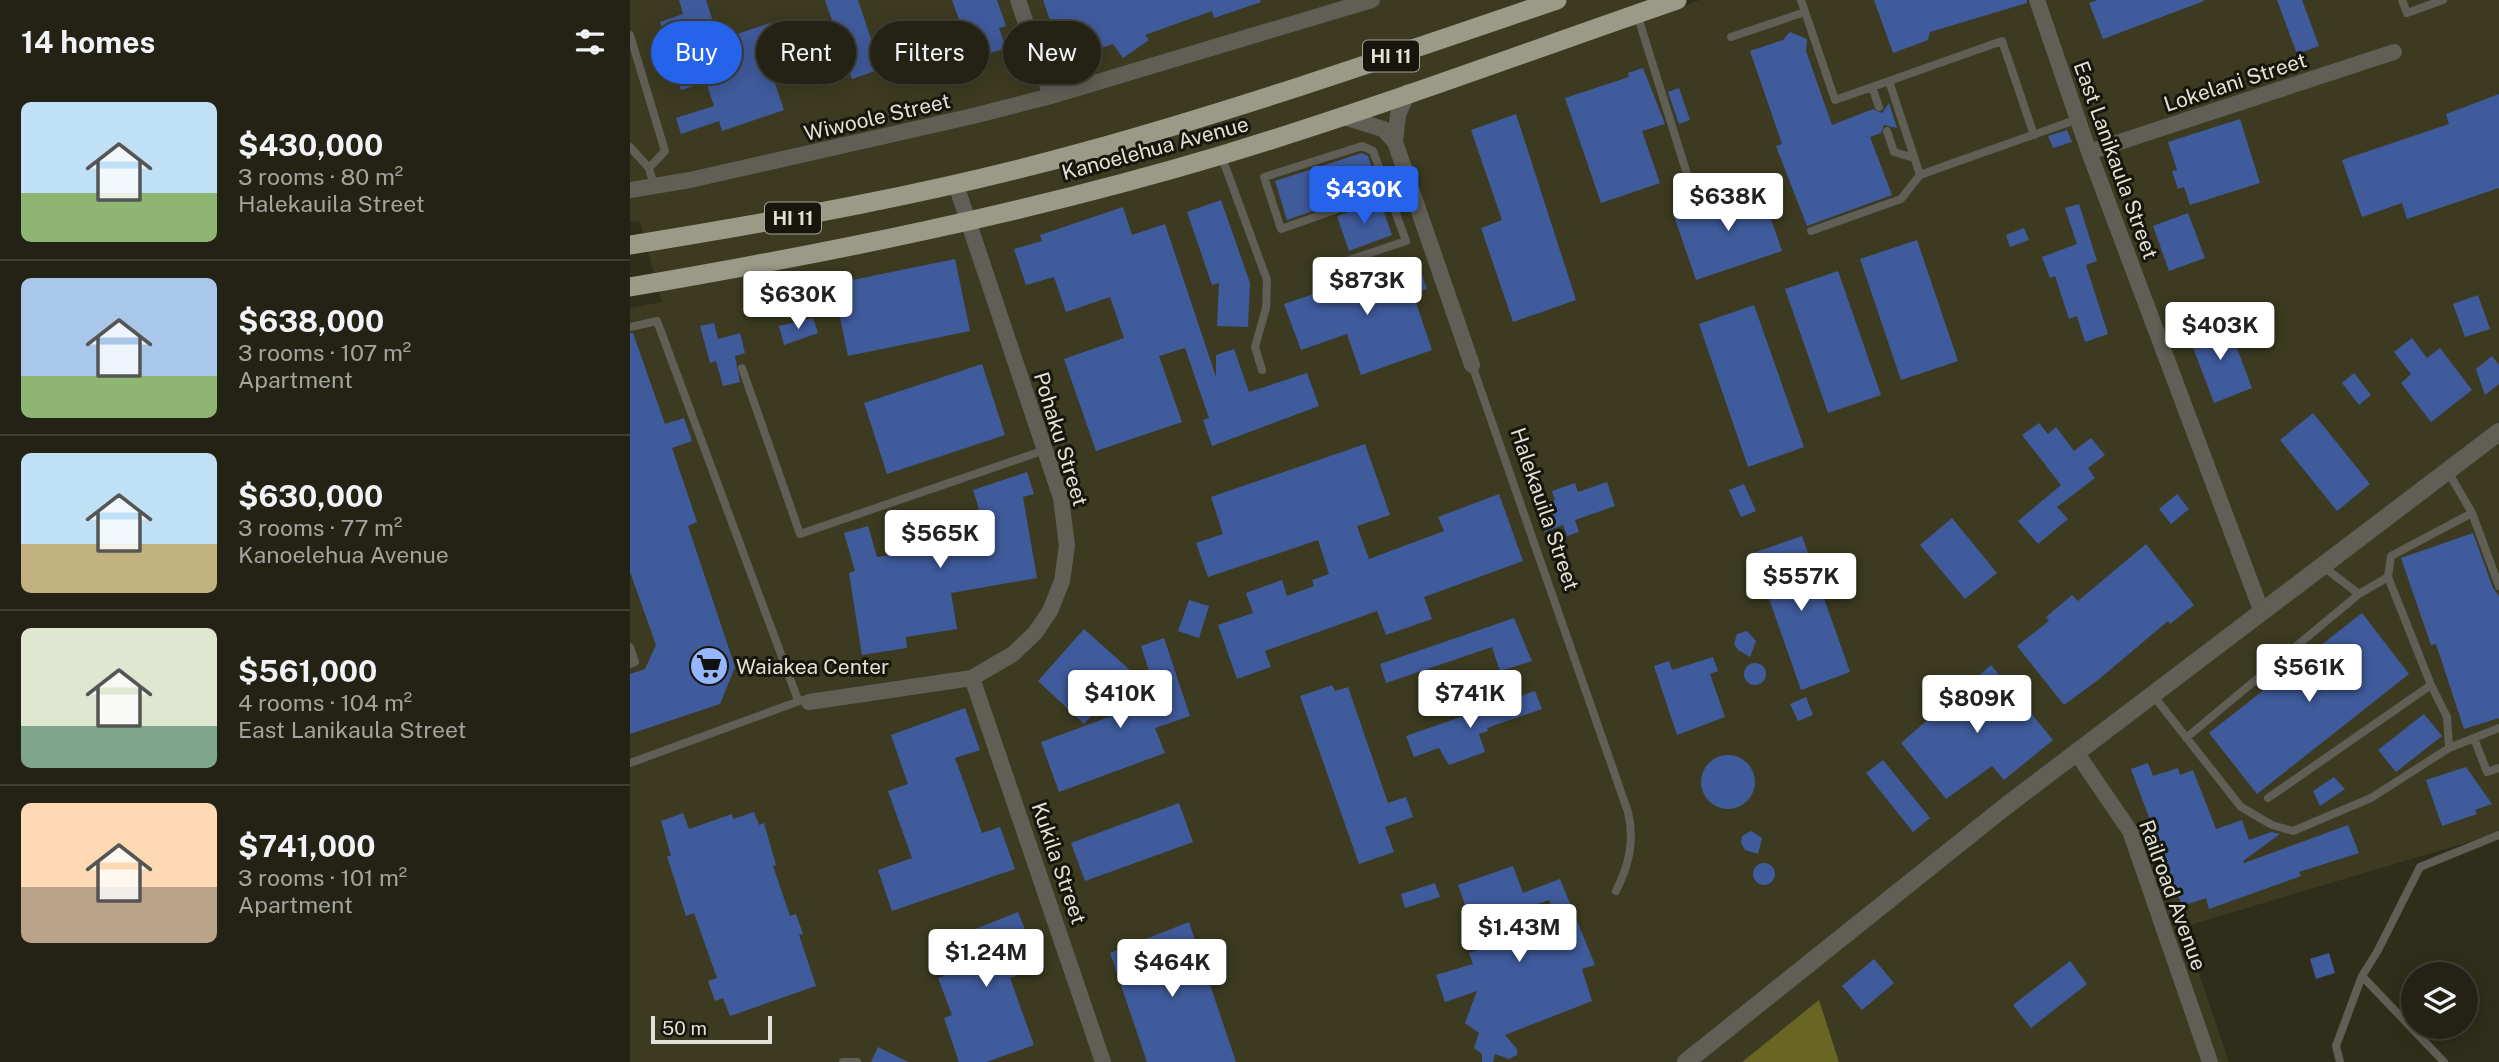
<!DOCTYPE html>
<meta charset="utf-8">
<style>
body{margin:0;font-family:"Public Sans",sans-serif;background:#2f2f22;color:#f1f3f6;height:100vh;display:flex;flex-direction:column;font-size:26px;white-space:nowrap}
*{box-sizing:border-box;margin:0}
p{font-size:23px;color:#a3a4a0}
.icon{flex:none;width:38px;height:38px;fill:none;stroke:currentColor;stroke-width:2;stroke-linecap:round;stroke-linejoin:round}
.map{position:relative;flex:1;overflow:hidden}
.panel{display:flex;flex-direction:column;background:#232214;width:630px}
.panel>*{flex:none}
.banner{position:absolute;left:21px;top:21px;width:665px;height:63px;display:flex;gap:14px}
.buttons{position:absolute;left:1771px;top:962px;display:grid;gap:14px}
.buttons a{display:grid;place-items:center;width:77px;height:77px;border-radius:50%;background:#232214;box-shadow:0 4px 18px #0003,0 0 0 2px #403f34;font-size:35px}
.scale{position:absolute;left:21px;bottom:18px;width:121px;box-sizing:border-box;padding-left:7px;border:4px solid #e1e1d5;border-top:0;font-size:19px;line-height:24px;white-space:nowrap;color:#e1e1d5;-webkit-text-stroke:5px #16160d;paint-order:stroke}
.price{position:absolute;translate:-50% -60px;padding:0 16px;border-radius:7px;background:#fff;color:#222;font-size:23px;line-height:46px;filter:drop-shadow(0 2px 4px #0008)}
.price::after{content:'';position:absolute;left:50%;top:42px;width:21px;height:16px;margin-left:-10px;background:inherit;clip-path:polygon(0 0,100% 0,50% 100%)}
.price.on{background:#2563eb;color:#fff}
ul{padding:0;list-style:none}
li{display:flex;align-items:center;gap:21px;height:175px;padding:0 21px}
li+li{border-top:2px solid #403f34}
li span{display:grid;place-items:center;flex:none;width:196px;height:140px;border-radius:10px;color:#555}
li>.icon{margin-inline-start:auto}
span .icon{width:84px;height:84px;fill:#fffc;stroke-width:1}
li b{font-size:30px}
h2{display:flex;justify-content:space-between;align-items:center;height:84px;padding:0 21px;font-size:30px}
.tag{padding:0 24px;border-radius:32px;background:#232214;box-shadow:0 4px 18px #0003,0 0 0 2px #403f34;font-size:24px;line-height:63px}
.tag.on{background:#2563eb;color:#fff}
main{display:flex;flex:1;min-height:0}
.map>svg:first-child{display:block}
</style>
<main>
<section class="panel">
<h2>14 homes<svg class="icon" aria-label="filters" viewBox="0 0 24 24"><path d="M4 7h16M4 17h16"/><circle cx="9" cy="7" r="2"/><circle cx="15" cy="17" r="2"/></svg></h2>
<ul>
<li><span style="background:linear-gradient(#bfe0f5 65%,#8fb573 0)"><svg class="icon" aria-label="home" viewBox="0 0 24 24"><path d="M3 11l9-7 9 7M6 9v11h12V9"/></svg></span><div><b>$430,000</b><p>3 rooms · 80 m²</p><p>Halekauila Street</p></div></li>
<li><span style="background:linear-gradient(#a9c7e8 70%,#8fb573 0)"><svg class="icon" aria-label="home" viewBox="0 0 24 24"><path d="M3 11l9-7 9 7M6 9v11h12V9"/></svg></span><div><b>$638,000</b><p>3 rooms · 107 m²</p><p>Apartment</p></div></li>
<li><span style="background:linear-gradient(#bfe0f5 65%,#c2b280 0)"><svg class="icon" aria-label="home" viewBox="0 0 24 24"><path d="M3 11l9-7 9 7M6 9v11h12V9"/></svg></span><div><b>$630,000</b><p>3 rooms · 77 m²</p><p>Kanoelehua Avenue</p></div></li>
<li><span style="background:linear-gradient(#dfe7d0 70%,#7fa58c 0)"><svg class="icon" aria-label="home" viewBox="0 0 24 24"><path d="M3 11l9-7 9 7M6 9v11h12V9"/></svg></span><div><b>$561,000</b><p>4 rooms · 104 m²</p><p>East Lanikaula Street</p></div></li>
<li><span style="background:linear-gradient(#ffd9b3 60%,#b9a48a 0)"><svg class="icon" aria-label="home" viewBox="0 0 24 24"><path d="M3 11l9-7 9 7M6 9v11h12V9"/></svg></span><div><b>$741,000</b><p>3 rooms · 101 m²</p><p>Apartment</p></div></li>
</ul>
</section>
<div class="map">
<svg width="1869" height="1062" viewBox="0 0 1869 1062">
<rect width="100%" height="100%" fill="#2f2e1a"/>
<!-- built -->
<path fill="#3c3b21" d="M0,0h1029l5,12 36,-12h799v833l-316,94 46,135h-390l-20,-61 -77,61h-1112v-754l32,-6 -22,-81 -10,1z"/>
<!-- forest -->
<path fill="#696624" d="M1189,1000l20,62h-97z"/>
<!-- building -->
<path fill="#405b9c" d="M49,0h27l13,40 51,-17 7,24 -13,4 20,59 -62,21 -3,-10 -38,13 -5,-16 38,-12 -8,-24 -25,8 -21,-68 23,-8z
M195,0h33l23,69 -29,10z
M322,0h45l9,26 -7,2 7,20 -33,11z
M413,0h217l1,2 -47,16 -2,-7 -67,24 4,5 -26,18 -10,-14 -49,17z
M1244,0h153v3l-97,29 -2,8 -35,13z
M1468,0h106v1l-101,38 -14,-36z
M1647,0h25l17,46 -22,8z
M1160,32l17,7 -1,12 26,74 41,-16 9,4 7,-10 8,25 -13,-3 -3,8 -11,4 22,58 -85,31 -31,-80 6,-2 -32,-93 33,-11z
M1013,68l22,56 -23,7 18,52 -59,20 -36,-105 64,-21 -1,-4z
M1049,88l11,32 -11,4 -11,-32z
M1869,94v94l-92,31 -5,-16 -40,14 -20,-57 107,-36 -3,-10z
M886,114l60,186 -63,22 -32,-94 21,-8 -31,-90z
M1610,119l20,64 -70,22 -6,-18 -6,2 -6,-18 5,-1 -9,-28z
M1437,130l5,12 -19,6 -5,-12z
M732,153l6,3 10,32 -91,32 -12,-39z
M1130,186l22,65 -86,29 -22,-64z
M591,200l29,83 -2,44 -31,-1 2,-43 -7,2 -25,-73z
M750,201l12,34 -43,16 -12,-35z
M1449,204l18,57 -11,4 22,69 -23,8 -8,-26 -8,3 -14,-43 -5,2 -8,-21 35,-13 -12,-36z
M493,207l9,28 33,-11 51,153v-22l18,-6 15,43 58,-19 12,33 -107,40 -9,-26 6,-2 -24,-70 -26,8 23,66 -86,29 -32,-92 60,-21 -14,-41 -44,15 -12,-35 -28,8 -12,-36 28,-8 -2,-6z
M1558,213l17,45 -36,13 -16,-45z
M1394,228l5,12 -19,7 -4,-12z
M1287,240l41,121 -57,19 -41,-121z
M325,259l15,72 -122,25 -15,-72z
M787,259l10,30 -14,5 19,56 -71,25 -14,-41 -46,16 -17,-46z
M1208,271l43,124 -53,18 -43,-124z
M1848,295l12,34 -25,8 -12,-33z
M1124,305l50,142 -56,20 -49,-143z
M183,318l5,15 -34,12 -5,-19z
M1597,322l25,66 -38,15 -25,-66z
M84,323l4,16 22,-6 5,20 -10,3 5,26 -17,4 -7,-25 -6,2 -10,-37z
M0,333h3l32,91 19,-6 8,23 -20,7 25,74 -9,4 47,141 -15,37 -90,30v-60l15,-5 11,-24 -26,-73z
M1782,338l15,20 13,-10 32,42 -41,32 -30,-39 10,-9 -17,-22z
M1862,356l7,9v19l-14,11 -9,-26z
M352,364l23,71 -118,39 -23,-71z
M1724,373l17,22 -12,10 -17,-22z
M1683,413l57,71 -33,27 -57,-71z
M1409,423l9,11 8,-7 18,24 17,-13 14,17 -17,13 7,10 -38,29 11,12 -30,25 -20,-23 43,-36 -39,-50z
M735,444l25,71 -33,11 12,33 75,-28 -6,-14 61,-23 24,67 -99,36 8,22 -46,16 -9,-24 -112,40 6,16 -34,12 -19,-54 35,-12 -7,-20 36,-13 5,16 27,-10 -2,-6 17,-6 -11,-34 -110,37 -12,-34 27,-9 -12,-37z
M397,472l7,22 -11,3 14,81 -86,15 6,36 -51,8 1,11 -45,7 -13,-82 6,-2 -11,-38 24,-7 9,31 86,-13 -2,-14 12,-2 -5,-15 11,-4 -6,-19z
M977,482l8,24 -40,14 4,12 -12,4 -4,-11 -19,7 -8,-26 19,-6 -3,-9 23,-8 3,9z
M1114,484l12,27 -15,6 -12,-27z
M1547,494l12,15 -18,15 -12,-15z
M1322,518l45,55 -32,26 -45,-54z
M1843,533l20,55 6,8v122l-35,11 -28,-85 -5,1 -30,-87z
M1172,536l48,136 -49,18 -48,-137z
M1516,544l48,61 -24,19 -2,-3 -70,59 -34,25 -47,-59 32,-25 -3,-4 26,-22 6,6z
M559,600l20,6 -10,32 -21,-7z
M1732,613l47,61 -152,120 -48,-61z
M884,618l18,43 -32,10 -8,-24 -106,36 -6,-19z
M454,629l47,42 -47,53 -46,-43z
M1117,631l9,10 -6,16 -12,-7 -4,-6 3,-10z
M534,638l26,78 -35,12 10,25 -106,39 -18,-50 117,-43 -17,-53z
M1083,657l5,14 -8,3 15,43 -48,18 -23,-69 15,-5 3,9z
M1114 674a11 11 0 1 1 22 0a11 11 0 1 1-22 0Z
M1361,665l62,75 -49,40 -12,-14 -46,33 -45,-56z
M702,685l3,6 13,-4 40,116 18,-6 7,20 -28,10 9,25 -35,12 -59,-168z
M905,691l7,18 -55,19 1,3 -9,3 6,18 -36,13 -10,-17 -25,9 -8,-21z
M1176,697l7,18 -15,6 -8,-17z
M335,708l15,42 -25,8 27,75 18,-6 15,42 -123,42 -14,-41 34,-12 -24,-67 20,-7 -17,-49z
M1794,714l18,22 -46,36 -18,-22z
M1071 782a27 27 0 1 1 54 0a27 27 0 1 1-54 0Z
M1253,760l47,58 -17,14 -47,-59z
M1518,763l5,13 25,-8 2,7 13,-5 23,59 26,-9 7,20 22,-8 9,2 -37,27 1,2 104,-38 11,28 -60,19 2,4 -92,33 -3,-11 -24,8 -51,-137z
M1836,767l26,37 -17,6 2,4 -35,12 -16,-46z
M1704,777l11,12 -25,17 -7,-15z
M549,803l14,39 -108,39 -14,-38z
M124,812l5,13 5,-2 12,42 -3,1 17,50 6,-2 7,20 -4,1 17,51 -86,30 -7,-18 -8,3 -7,-20 9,-3 -23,-65 -8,3 -19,-60h4l-10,-35 22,-8 6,16 43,-15 1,5z
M1121,831l11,7 -4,16 -13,-4 -4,-7 1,-7z
M1123 874a11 11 0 1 1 22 0a11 11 0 1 1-22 0Z
M883,866l10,27 37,-14 35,86 -13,4 10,32 -87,34 12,14v6l-8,4 -14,-5 -2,8h-11v-8l-8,-6 5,-15 -14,-10 12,-32 -32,11 -9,-27 37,-11 -4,-11 89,-29 -9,-24 -76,27 -15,-42z
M805,883l5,14 -35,11 -4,-14z
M388,912l22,54 -30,12 24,67 -48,17h-27l-15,-44 8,-3 -14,-37 6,-2 -11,-30z
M559,922l47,140h-89l-37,-109z
M1699,953l6,20 -19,6 -6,-20z
M1244,959l20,24 -32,27 -20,-24z
M1440,961l17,23 -56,44 -18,-23z
M248,1047l30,15h-37z"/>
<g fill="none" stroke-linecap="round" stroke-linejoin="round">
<!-- service -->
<path stroke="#5f5f56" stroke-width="8" d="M1171,0l34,100 54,-19
M1772,0l5,13 36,-13
M1007,14l50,160
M0,35l35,116 -16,17
M1101,37l74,-25
M1242,87l7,20
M1257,131l7,21 20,6
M1404,135l-32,-94 -113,40 31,94c52,-19 105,-37 158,-56
M0,147l19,21 5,18
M591,155l46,125 -1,28 -11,39 7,23
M1181,231l90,-32 19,-24
M716,261l60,-20 -33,-90 -11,-5 -98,31 17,52 128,-45
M0,327l27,-6 141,379
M842,365l156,447c7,29 1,53 -12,79
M112,368l58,166 245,-84
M1842,513l27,73
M1758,577l3,-21 81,-43 -25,-43
M0,647l5,15 -5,2
M1522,694l89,113 31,18 21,6 78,-33 78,-50 -2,-31 -16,-32 -43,-108 -29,17 -38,-29
M1556,738l173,-144
M1844,738l13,34 12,-4
M1819,748l50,-20
M0,763l172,-63
M1638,798l163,-113
M1732,976l82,86
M213,1062h14
M1710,1062l-4,-16 26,-70 15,-24 43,-85 79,-32"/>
<!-- minor -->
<path stroke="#5f5f56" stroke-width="16" d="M388,0l33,96
M1407,0l52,152 172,458
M711,116l42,13 12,13 77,223
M765,142l3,-27 10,-23
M1459,152l305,-100
M0,190l60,-10 283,-64 78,-20 321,-96
M342,678l131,384
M179,702l163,-24 41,-24 22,-21 15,-22 12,-30 5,-35 -6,-48 -105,-313
M1446,752l54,79 80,231"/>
<!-- tertiary -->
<path stroke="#5f5f56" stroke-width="18" d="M1056,1062l320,-256 493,-374"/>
<!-- trunk -->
<path stroke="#9b9a86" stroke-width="19" d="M0,245c154,-25 307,-52 457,-94 159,-44 314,-98 470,-151
M0,287c199,-34 398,-74 592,-132 153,-46 304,-103 455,-155"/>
</g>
<!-- icons -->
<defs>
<symbol id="supermarket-disc" viewBox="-11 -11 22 22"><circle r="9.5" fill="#96b6fd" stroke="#16160d"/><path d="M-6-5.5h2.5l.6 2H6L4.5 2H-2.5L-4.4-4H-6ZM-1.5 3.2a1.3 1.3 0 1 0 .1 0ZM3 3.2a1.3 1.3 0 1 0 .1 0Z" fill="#111"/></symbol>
</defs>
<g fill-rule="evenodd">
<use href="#supermarket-disc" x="57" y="644" width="44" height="44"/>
</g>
<g text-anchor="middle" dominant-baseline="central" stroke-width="6" stroke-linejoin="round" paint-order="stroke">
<!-- shield labels -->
<g fill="#16160d" stroke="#a4a499" stroke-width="2">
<rect x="733" y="40.5" width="56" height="31" rx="5"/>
<rect x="135" y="202.5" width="56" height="31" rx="5"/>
</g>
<g font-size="19" font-weight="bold" fill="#e1e1d5">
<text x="761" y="56">HI 11</text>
<text x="163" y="218">HI 11</text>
</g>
<!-- street labels -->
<g font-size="21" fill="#e1e1d5" stroke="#16160d">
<text transform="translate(1605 82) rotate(-18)">Lokelani Street</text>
<text transform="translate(247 117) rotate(-13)">Wiwoole Street</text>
<text transform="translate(525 148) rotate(-15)">Kanoelehua Avenue</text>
<text transform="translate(1486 160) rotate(70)">East Lanikaula Street</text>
<text transform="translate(431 439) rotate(73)">Pohaku Street</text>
<text transform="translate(915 509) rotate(71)">Halekauila Street</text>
<text transform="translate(429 863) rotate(71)">Kukila Street</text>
<text transform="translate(1543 895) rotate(70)">Railroad Avenue</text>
</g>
<!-- poi labels -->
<g font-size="21" fill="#e1e1d5" stroke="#16160d" text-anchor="start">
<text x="106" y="666">Waiakea Center</text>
</g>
</g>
</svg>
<div class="buttons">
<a><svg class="icon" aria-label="layers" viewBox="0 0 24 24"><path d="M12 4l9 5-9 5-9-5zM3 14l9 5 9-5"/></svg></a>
</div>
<div class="scale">50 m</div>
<b class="price on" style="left:734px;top:226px">$430K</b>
<b class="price" style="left:1098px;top:233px">$638K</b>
<b class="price" style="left:737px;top:317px">$873K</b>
<b class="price" style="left:168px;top:331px">$630K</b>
<b class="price" style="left:1590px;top:362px">$403K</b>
<b class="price" style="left:310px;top:570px">$565K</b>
<b class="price" style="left:1171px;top:613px">$557K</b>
<b class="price" style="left:1679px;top:704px">$561K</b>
<b class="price" style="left:490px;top:730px">$410K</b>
<b class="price" style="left:840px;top:730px">$741K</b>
<b class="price" style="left:1347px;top:735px">$809K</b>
<b class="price" style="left:889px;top:964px">$1.43M</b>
<b class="price" style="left:356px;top:989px">$1.24M</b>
<b class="price" style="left:542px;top:999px">$464K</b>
<div class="banner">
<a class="tag on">Buy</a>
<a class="tag">Rent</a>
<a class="tag">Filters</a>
<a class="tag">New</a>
</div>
</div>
</main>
